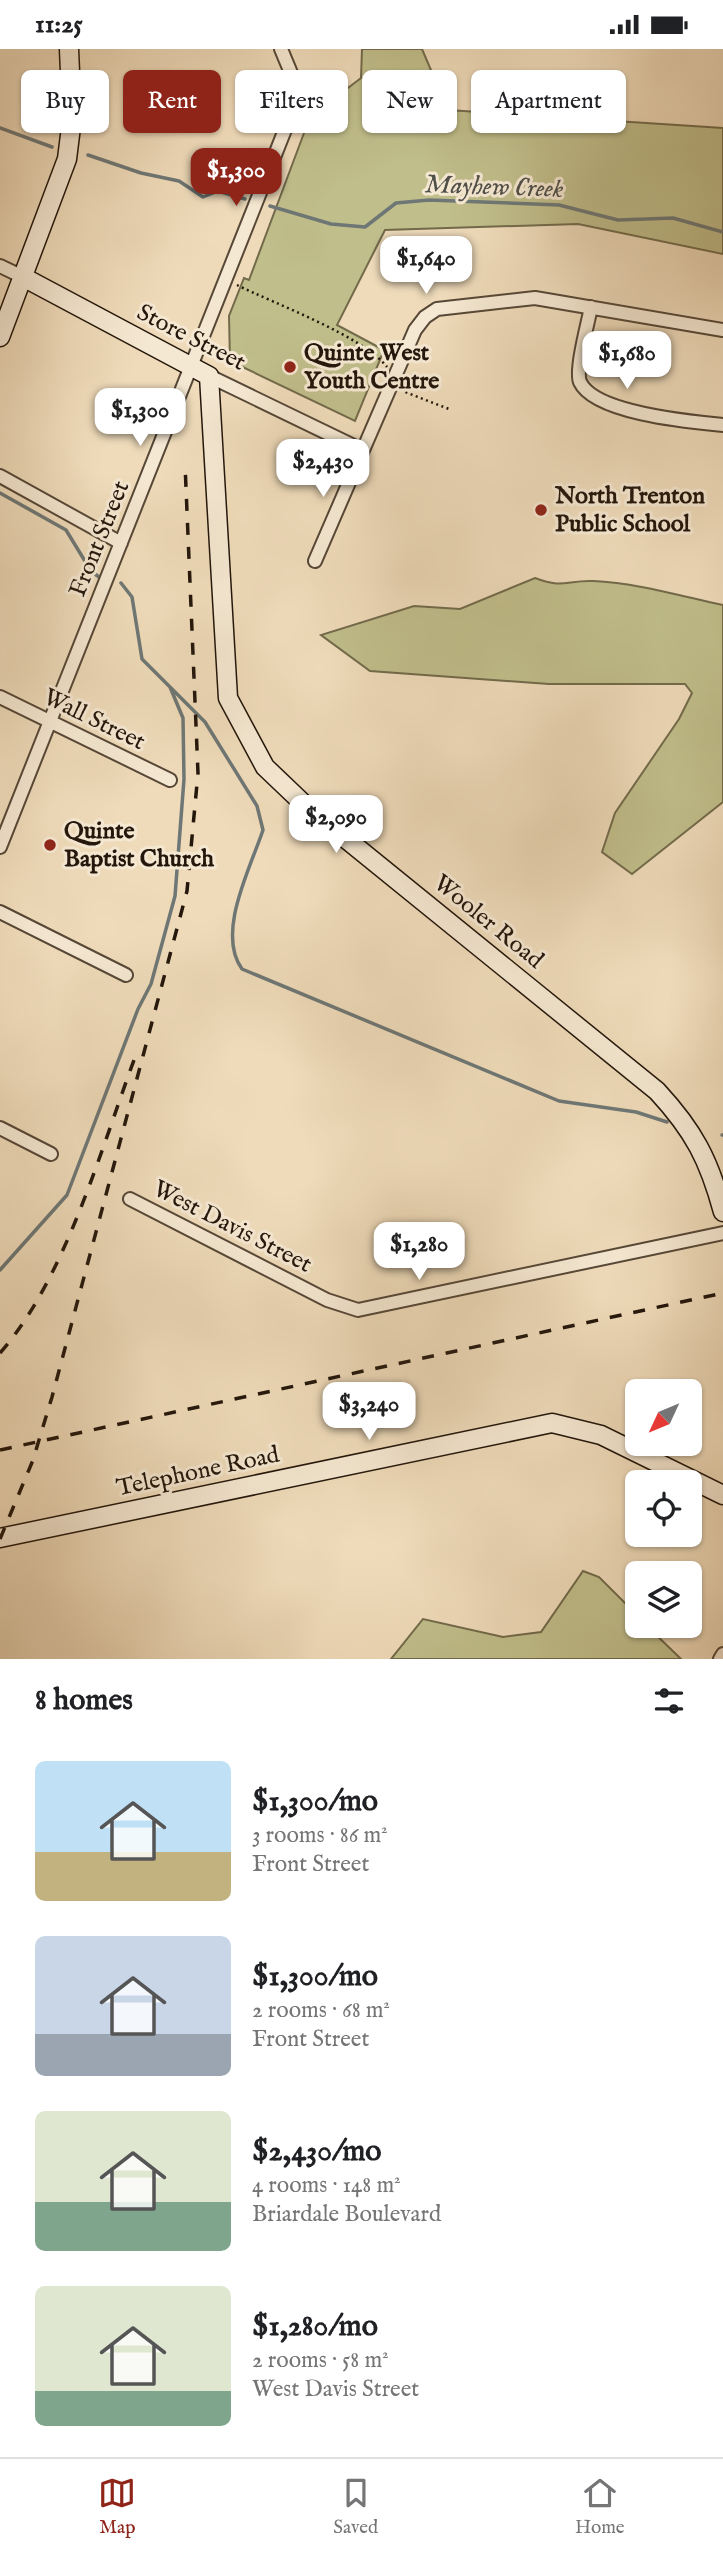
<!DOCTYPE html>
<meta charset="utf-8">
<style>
body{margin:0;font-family:"IM FELL English",serif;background:#f6f6f6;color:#202124;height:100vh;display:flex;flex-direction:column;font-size:26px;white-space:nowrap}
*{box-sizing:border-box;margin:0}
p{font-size:23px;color:#757577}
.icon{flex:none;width:38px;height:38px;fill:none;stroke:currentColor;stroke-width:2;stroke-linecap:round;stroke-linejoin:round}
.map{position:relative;height:1610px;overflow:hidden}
.sheet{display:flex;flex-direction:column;background:#fff;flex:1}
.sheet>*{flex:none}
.hud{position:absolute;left:21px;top:21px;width:682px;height:63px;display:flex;gap:14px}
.needle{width:46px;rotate:226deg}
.controls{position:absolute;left:625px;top:1330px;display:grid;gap:14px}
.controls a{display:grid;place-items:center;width:77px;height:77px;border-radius:10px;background:#fff;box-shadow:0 2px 5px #0004;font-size:35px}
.price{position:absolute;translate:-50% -60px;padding:0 16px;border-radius:14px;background:#fff;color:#222;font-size:23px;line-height:46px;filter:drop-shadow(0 2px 4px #0008)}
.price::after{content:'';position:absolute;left:50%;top:42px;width:21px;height:16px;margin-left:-10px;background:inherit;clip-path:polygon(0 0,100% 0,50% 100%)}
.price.active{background:#8f2418;color:#fff}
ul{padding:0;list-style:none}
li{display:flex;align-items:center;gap:21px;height:175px;padding:0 35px}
li span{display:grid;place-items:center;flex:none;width:196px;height:140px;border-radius:10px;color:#555}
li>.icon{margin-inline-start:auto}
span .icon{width:84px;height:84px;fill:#fffc;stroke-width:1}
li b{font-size:30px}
h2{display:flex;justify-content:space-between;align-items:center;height:84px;padding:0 35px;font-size:30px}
.tag{padding:0 24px;border-radius:10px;background:#fff;box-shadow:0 2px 5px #0004;font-size:24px;line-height:63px}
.tag.active{background:#8f2418;color:#fff}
.status{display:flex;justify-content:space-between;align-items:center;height:49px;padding:0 35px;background:#fff;direction:ltr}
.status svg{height:19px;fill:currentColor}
.dock{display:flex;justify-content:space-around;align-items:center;height:98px;border-top:2px solid #e0e0e0;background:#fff;font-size:19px;color:#757577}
.dock a{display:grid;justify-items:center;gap:4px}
.dock .active{color:#8f2418}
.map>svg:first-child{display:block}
</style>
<div class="status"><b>11:25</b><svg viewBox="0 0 49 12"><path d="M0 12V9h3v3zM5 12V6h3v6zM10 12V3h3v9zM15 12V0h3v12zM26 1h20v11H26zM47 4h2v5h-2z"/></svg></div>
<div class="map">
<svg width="723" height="1610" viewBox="0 0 723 1610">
<rect width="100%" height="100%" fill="#efdbba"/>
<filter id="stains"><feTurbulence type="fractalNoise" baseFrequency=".00286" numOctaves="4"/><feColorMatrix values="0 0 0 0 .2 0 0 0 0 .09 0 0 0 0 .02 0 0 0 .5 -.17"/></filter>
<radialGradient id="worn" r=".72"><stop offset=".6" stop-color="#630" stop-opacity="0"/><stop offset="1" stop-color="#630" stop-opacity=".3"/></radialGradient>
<!-- green -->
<path fill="#c0be8b" stroke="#726a4b" stroke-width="2" d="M362,0h60l26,61 275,18v126l-145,-30 -193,6 -48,95 47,25 -29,71 -125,-60 -1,-45 15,-38 5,2 61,-163 51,-39z
M535,529c29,11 31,2 58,3 44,2 88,15 130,24v197l-91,72 -30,-22 13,-39 64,-94 13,-26 -7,-9h-136l-179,-13 -49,-36 93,-29 46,3z
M583,1522l16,6 38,38v11h10l34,33h-290l32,-40 80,18 38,-5z"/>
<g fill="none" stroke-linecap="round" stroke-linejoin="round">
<!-- stream -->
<path stroke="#6e7775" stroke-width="3.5" d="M0,79l52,19
M88,106l53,18 38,8 24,16 15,-6 27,8
M270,157l61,18 34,3 31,-24 33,-3 130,5 59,15 55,-2 50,14
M0,444l66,37 25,41 8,6
M121,534l11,14 10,62 63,63 52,84 6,24c-13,39 -47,103 -21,139l317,132 77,11 31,10
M722,1086h1
M0,1221l67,-75 71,-186 13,-25 24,-88 9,-117 -1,-61 -13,-31"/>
<defs>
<path id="street" d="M0,217l23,11
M591,258c-3,16 -16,63 -11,75 15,32 113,40 143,43
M209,327l153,74
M0,427l121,67
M315,512l100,-231 10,-13 12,-8 98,-11 188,32
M0,648l170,83
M0,798l294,-740 2,-22 -15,-36
M0,863l126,63
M0,1079l51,26
M130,1150l197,101 31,10 365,-77
M720,1610l3,-5"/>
<path id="secondary" d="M23,228l186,99 19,322 37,69 43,41 349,283c37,40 52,69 66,121
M0,288l67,-178 5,-40 -3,-70
M0,1489l552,-115 49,12 122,60"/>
</defs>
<!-- street casing -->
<use href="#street" stroke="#564737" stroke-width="16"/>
<!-- secondary casing -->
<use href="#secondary" stroke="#23160b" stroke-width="21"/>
<!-- path -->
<path stroke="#23160b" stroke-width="2.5" stroke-dasharray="2 3.5" stroke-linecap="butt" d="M237,236c38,19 126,51 150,82
M402,339l3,4 44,17"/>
<!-- street -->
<use href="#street" stroke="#f5e8d2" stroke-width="12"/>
<!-- secondary -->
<use href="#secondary" stroke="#f5e8d2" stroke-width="18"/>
<!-- rail -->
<path stroke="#23160b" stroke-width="3.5" stroke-dasharray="12 12" stroke-linecap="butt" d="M0,1304c65,-74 100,-201 134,-293
M0,1401l723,-157
M0,1490l33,-79 19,-63 135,-506 11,-118 -13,-309"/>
</g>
<!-- markers -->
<g fill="#8f2418" stroke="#f5e8d2" stroke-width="2.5">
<circle cx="290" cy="318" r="7"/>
<circle cx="541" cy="461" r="7"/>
<circle cx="50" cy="796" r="7"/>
</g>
<g text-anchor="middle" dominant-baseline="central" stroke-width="6" stroke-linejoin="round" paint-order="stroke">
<!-- street labels -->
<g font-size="24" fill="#23160b" stroke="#f5e8d2">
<text transform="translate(191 289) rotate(27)">Store Street</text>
<text transform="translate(100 490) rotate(-68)">Front Street</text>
<text transform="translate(94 671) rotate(26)">Wall Street</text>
<text transform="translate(488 873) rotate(39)">Wooler Road</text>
<text transform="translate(232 1178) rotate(27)">West Davis Street</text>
<text transform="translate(198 1423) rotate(-12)">Telephone Road</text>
</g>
<!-- poi labels -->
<g font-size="24" font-weight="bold" fill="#23160b" stroke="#f5e8d2" text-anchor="start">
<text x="304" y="304">Quinte West<tspan x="304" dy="28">Youth Centre</tspan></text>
<text x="555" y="447">North Trenton<tspan x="555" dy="28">Public School</tspan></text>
<text x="64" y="782">Quinte<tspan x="64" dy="28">Baptist Church</tspan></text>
</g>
<!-- water labels -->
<g font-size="26" font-style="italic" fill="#4f4f49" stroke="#f5e8d2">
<text transform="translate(494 138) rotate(2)">Mayhew Creek</text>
</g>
</g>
<rect width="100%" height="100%" filter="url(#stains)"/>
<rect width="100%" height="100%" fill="url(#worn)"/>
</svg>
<div class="controls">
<a><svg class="needle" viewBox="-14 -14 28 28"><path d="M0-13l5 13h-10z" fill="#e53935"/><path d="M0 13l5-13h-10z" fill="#757577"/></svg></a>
<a><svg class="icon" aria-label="locate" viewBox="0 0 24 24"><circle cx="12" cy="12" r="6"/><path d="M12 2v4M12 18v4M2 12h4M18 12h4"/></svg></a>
<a><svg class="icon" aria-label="layers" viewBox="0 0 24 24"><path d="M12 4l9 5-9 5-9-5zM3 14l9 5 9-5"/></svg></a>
</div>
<b class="price active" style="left:236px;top:159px">$1,300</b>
<b class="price" style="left:426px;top:247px">$1,640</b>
<b class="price" style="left:627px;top:342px">$1,680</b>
<b class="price" style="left:140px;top:399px">$1,300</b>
<b class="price" style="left:323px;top:450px">$2,430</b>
<b class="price" style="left:336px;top:806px">$2,090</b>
<b class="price" style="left:419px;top:1233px">$1,280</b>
<b class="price" style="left:369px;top:1393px">$3,240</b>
<div class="hud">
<a class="tag">Buy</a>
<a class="tag active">Rent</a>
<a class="tag">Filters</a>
<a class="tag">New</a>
<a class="tag">Apartment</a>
</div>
</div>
<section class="sheet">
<h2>8 homes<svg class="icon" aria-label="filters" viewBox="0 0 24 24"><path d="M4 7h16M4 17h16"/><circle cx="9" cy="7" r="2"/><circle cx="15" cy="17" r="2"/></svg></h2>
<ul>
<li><span style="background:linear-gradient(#bfe0f5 65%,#c2b280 0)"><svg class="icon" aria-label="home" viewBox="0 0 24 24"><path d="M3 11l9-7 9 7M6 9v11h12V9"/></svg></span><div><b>$1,300/mo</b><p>3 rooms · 86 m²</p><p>Front Street</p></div></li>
<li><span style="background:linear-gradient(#c9d6e8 70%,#9aa5b1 0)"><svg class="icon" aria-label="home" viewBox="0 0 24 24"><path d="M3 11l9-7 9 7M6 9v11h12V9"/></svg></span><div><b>$1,300/mo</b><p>2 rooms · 68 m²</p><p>Front Street</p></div></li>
<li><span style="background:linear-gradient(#dfe7d0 65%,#7fa58c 0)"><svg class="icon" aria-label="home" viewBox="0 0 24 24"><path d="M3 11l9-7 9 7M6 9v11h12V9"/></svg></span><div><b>$2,430/mo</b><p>4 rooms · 148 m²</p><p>Briardale Boulevard</p></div></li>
<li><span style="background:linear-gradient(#dfe7d0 75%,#7fa58c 0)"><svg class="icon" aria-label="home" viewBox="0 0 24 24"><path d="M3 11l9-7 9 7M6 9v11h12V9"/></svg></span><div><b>$1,280/mo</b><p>2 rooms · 58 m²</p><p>West Davis Street</p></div></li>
</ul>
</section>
<nav class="dock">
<a class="active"><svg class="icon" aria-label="map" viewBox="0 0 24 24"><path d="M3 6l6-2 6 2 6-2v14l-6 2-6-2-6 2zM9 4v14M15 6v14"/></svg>Map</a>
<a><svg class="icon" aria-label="saved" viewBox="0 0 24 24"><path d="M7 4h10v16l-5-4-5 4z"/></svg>Saved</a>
<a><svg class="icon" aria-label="home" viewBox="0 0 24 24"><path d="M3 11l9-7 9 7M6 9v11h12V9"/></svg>Home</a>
</nav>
